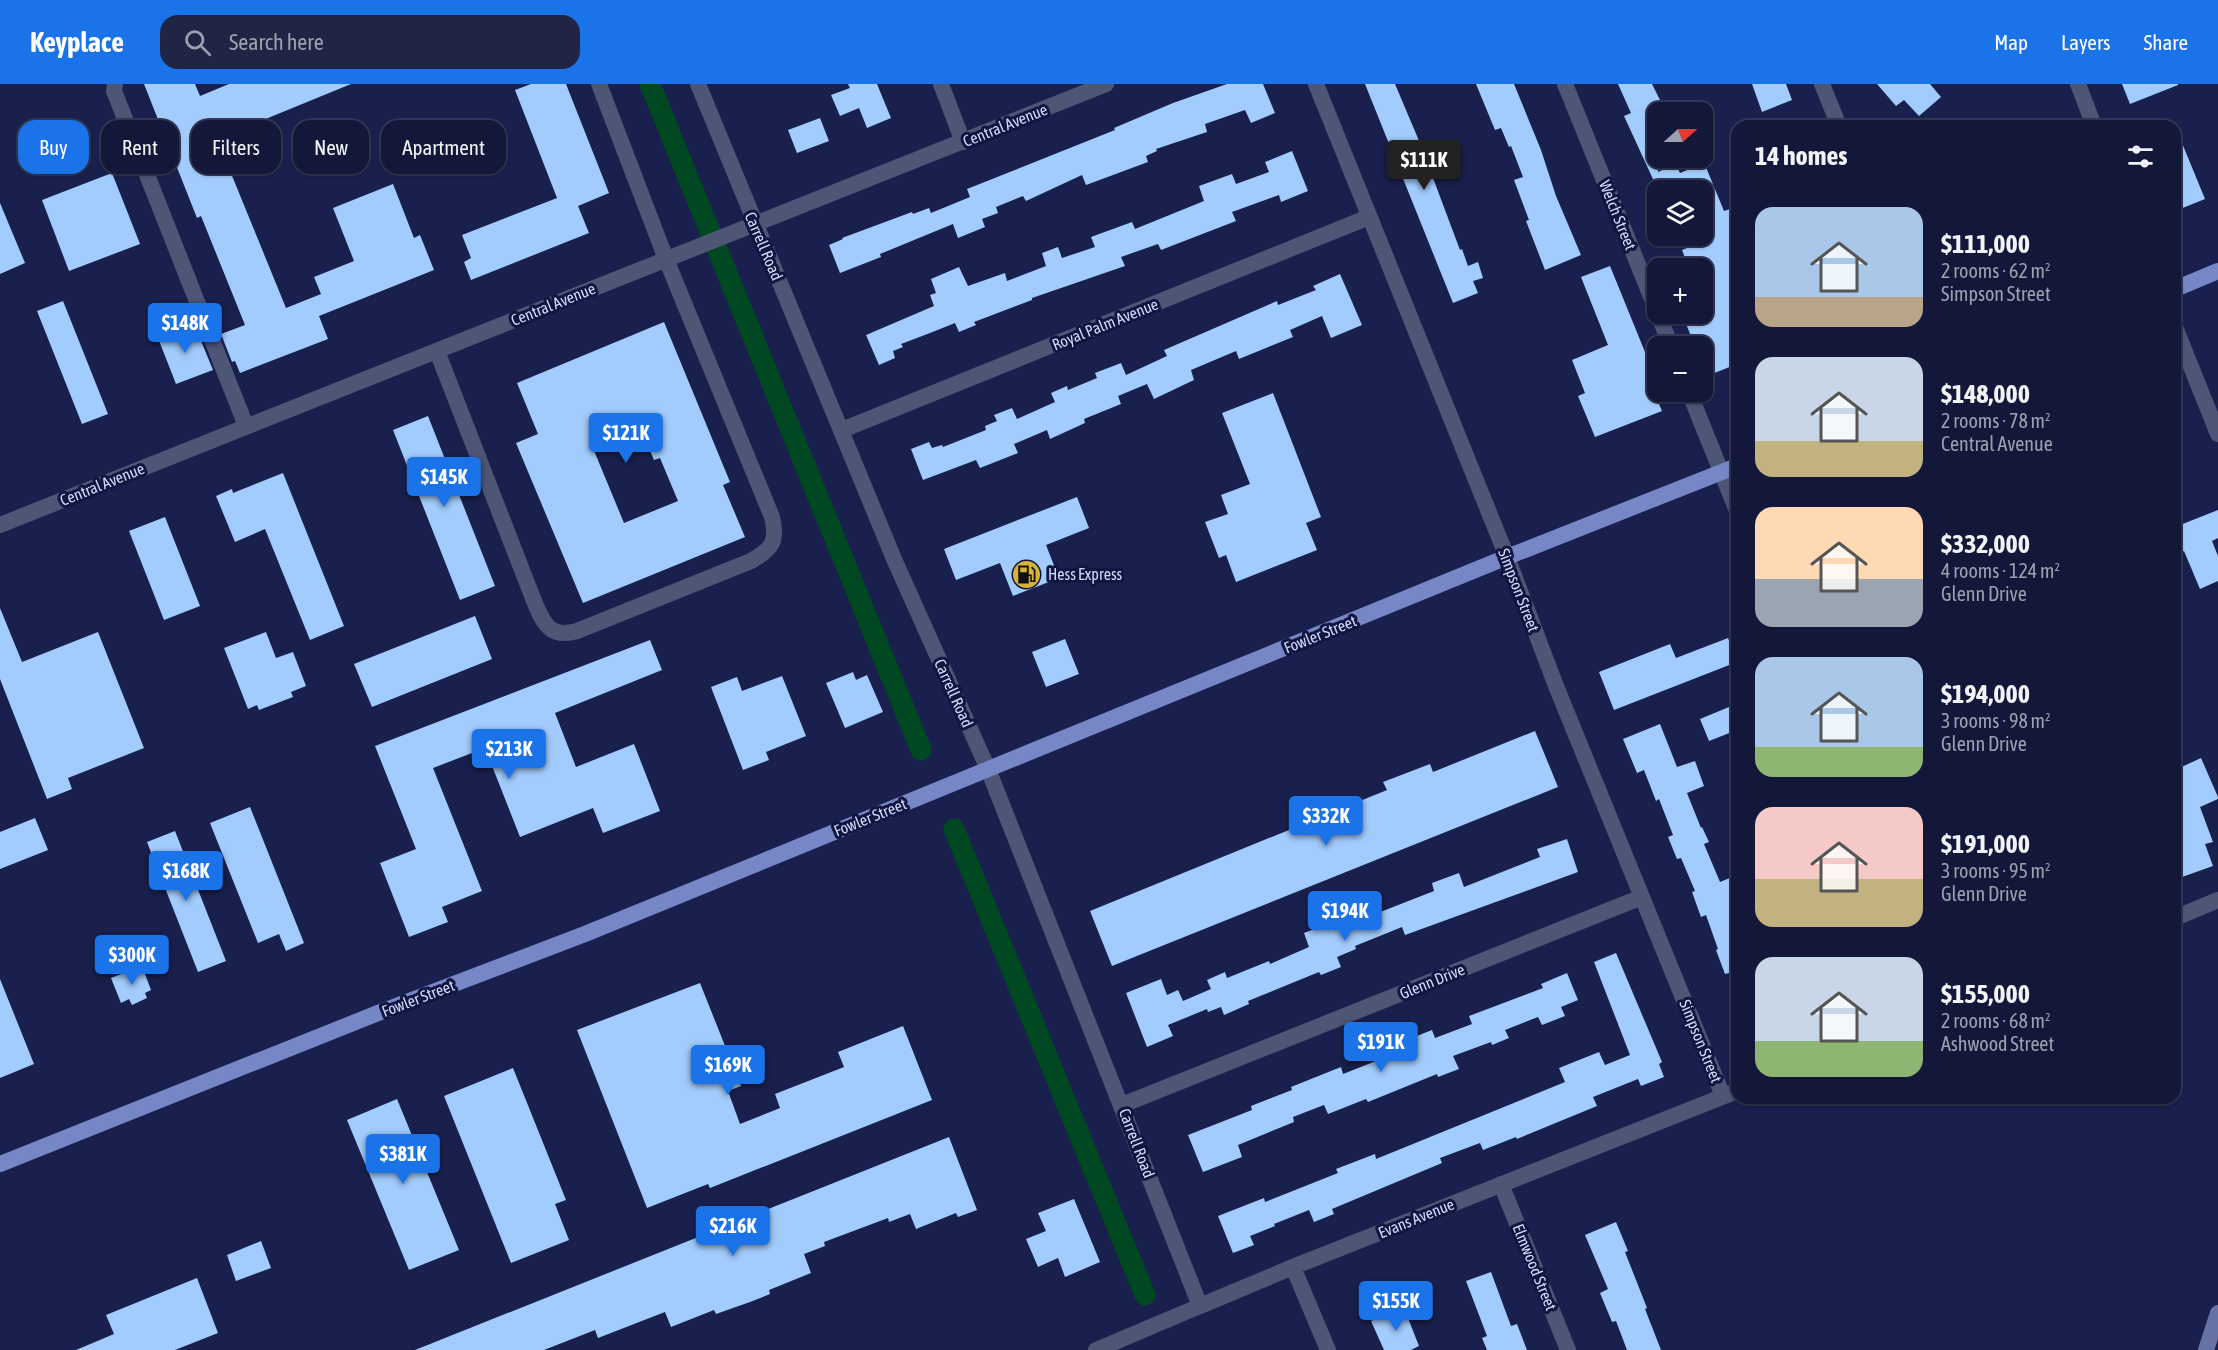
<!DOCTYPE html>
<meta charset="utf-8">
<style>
body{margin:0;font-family:"Asap Condensed",sans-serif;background:#202545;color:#f1f3f6;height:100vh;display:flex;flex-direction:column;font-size:22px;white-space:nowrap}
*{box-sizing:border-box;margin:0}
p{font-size:20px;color:#9da0af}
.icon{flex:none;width:33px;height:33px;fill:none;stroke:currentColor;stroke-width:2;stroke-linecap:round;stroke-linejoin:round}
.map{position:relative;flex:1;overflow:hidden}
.drawer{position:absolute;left:1731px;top:36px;width:450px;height:984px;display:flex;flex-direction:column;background:#13183a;border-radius:18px;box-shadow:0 2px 4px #0004,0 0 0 2px #323754}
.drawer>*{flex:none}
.top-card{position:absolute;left:18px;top:36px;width:570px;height:54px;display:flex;gap:12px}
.needle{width:39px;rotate:69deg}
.controls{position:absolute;left:1647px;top:18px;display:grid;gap:12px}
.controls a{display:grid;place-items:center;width:66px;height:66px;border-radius:12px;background:#13183a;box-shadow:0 2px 4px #0004,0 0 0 2px #323754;font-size:30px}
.price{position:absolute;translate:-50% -51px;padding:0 14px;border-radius:6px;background:#1a73e8;color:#fff;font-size:20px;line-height:39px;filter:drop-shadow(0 2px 3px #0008)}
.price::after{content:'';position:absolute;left:50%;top:36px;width:18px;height:14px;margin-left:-9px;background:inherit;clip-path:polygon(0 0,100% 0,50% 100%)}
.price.on{background:#222;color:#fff}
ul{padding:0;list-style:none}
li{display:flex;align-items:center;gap:18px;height:150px;padding:0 24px}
li span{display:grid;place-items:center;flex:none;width:168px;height:120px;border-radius:18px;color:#555}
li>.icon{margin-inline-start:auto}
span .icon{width:72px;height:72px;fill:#fffc;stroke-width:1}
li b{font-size:26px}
h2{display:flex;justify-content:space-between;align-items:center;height:72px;padding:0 24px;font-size:26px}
.tag{padding:0 21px;border-radius:18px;background:#13183a;box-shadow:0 2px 4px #0004,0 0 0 2px #323754;font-size:21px;line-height:54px}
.tag.on{background:#1a73e8;color:#fff}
header{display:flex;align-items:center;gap:36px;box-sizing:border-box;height:84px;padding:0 30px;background:#1a73e8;color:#fff}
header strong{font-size:28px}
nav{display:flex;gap:33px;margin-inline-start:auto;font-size:21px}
.search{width:420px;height:54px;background:#202545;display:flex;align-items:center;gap:15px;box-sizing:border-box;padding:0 21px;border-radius:18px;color:#9da0af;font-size:22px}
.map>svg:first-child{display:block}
</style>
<header>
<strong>Keyplace</strong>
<div class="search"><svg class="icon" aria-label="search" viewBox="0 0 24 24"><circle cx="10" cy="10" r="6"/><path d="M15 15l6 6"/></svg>Search here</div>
<nav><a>Map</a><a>Layers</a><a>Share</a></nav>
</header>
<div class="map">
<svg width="2218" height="1266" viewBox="0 0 2218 1266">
<rect width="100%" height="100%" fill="#19204d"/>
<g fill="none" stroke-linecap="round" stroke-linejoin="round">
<!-- canal -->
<path stroke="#004822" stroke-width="21" d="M650,0l271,666
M954,745l191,466"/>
</g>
<!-- building -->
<path fill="#a2ccfd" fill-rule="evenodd" d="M144,0h51l5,12 29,-12h122l-134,55 69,169 35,-14 -7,-17 40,-16 -21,-53 60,-24 21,54 6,-3 14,35 -115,46 9,23 -88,34 -5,-12 -3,1 -11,-28 24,-9 -44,-109 -4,2z
M531,0h35l43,109 -31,13 11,27 -118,47 -7,-18 7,-4 -9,-23 95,-37 -42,-108z
M848,0h29l14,34 -24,10 -8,-20 -19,8 -9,-21 19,-7z
M1227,0h36l12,29 -24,10 -6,-13 -40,14 2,8 -51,17 1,2 -11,5 2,6 -62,23 -4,-10 -56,26 -3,-5 -27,11 2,6 -16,6 3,8 -27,11 -5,-14 -73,30 1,3 -41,16 -11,-28 14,-6 -1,-1 70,-26 1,2 16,-6 2,5 39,-16 -3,-8 148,-59 -1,-2 59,-25z
M1365,0h30l30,71 11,-4 9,23 -12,4 27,72 2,-1 6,17 10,-4 5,16 -10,3 5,12 -25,10z
M1476,0h38l27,66 15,46 25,59 -36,15 -19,-49 3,-1 -15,-40 9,-3 -12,-31 -2,1 -8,-19 -6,2z
M1618,0h34l14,28h-8v60l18,-8 4,9 22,-9 1,-4 21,51 9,-3 4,11v145l-30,12 -5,-12v-18h-7l-13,-32h20v-46h-13l-7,-18 25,-10 -5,-12v-38h-44l-34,-74 7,-3z
M1752,0h34l6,16 -30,12z
M1877,0h53l11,13 -22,19 -15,-16 -8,6z
M2122,0h56v1l-48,19z
M820,34l9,23 -32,12 -9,-23z
M41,41l5,15 -19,7 -6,-15z
M2175,42l30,73 -30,12z
M1292,67l16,40 -27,11 -2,-7 -47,17 4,9 -75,29 -3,-6 -37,13 4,9 -93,32v2l-58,22 2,3 -17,7 -4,-9 -25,10 -29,11 2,3 -10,4 2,7 -16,7 -13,-30 68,-29 -4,-11 6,-2 -5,-14 28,-12 9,19 37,-13 2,8 39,-15 -4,-13 16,-6 4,11 33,-11 -4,-10 41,-15 3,7 69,-28 -5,-15 33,-12 4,10 33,-12 -4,-10z
M112,89l28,71 -71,27 -27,-71z
M0,119l25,60 -25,11z
M1610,182l48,118v8h2l5,10 -6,2 3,7 -67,26 -17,-41 7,-3 -13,-33 36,-15 -27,-68z
M1340,190l22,51 -31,13 -9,-22 -32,14 3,7 -54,22 -3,-8 -45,19 3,10 -40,19 -7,-15 -29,12 3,8 -37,15 1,4 -35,16 -3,-9 -33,14 4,9 -38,15 -4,-8 -53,20 -12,-31 18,-7 3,6 10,-3 1,2 43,-17 -1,-4 12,-5 -3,-6 18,-7 5,11 38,-17 -4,-9 16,-7 1,4 29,-12 -2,-5 26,-10 5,12 41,-19 -3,-6 113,-49 1,4 38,-15 -3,-4z
M63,217l45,113 -26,10 -45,-113z
M664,238l66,160 -7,3 22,52 -162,66 -67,-160 22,-9 -21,-51zM637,337l17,39 6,-2 18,43 -54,22 -34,-82z
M194,240l19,46 -37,14 -18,-46z
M1273,309l48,124 -15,6 11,27 -81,32 -10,-27 -7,3 -14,-36 23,-8 -7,-19 29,-11 -28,-71z
M428,332l67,170 -35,14 -67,-170z
M283,389l61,153 -34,14 -45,-111 -30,13 -19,-46 16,-7 1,4z
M1077,413l12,31 -43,17 13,33 -46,18 -13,-33 -44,17 -12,-31z
M2218,426v28l-6,3 6,15v25l-18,8 -16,-38 -9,4v-28z
M165,433l35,89 -36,14 -35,-89z
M0,524l22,54 76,-30 46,116 -76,30 4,11 -25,10 -47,-120z
M475,532l17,43 -120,48 -18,-43z
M266,548l10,26 17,-6 13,34 -15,6 2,5 -34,13 -2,-5 -9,4 -24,-61z
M1728,554l9,24 -123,48 -15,-38 71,-28 6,14z
M1065,555l14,35 -33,13 -14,-35z
M650,556l12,30 -107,43 21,54 58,-23 26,67 -57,22 -10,-25 -73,29 -35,-89 -52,20 49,123 -40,16 6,15 -39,15 -29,-74 36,-14 -41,-103z
M853,588l3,8 11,-5 16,37 -38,16 -19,-45z
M782,592l24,60 -40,16 3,8 -26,10 -32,-83 26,-10 5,14z
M1729,623l8,23 -28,11 -9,-22z
M1660,640l17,43 18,-6 9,25 -17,7 14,35 1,-1 7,15 -5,2 16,38 17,-7v28l-7,3 7,18v47l-12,3 -9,-24 2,-1 -12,-34 -5,2 -9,-25 3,-1 -14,-33 -4,1 -9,-22 5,-2 -14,-36 -3,2 -12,-31 -7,3 -14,-34z
M1535,647l23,56 -446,179 -22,-55 297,-121 -4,-8 47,-18 3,8z
M2201,674l17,39v2l-18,8 13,35 -8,2 8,22 -31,11 -7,-19v-88z
M250,723l54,136 -18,8 -7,-17 -21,9 -48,-120z
M35,734l13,32 -48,19v-37z
M175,747l51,130 -28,11 -51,-130z
M1567,755l11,33 -173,63 -3,-8 -47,19 1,3 -19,8 4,10 -20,8 -2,-3 -71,29 1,3 -25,11 -3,-8 -13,5 -1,-3 -39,16 5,11 -26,11 -21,-54 35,-14 6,16 11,-5 5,11 28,-12 -4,-9 18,-8 2,6 42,-17 1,3 39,-17 -5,-14 35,-14 3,8 92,-36 -2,-8 27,-10 5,14 76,-30 -3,-8z
M1616,869l46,109 -3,2 5,13 -23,9 -3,-7 -45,18 4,9 -80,33 -1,-2 -33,13 -3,-7 -40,15 2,5 -110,46 2,5 -20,8 -5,-12 -35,14 1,2 -25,10 4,9 -21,8 -15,-37 46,-18 1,4 73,-29 -2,-4 39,-15 1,5 189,-77 -6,-14 40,-16 6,13 25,-10 -36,-93z
M142,882l9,24 -6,3 2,5 -15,7 -3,-6 -8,4 -10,-25z
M1567,889l11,27 -17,7 4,9 -23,9 -4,-8 -33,13 4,8 -17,7 -1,-3 -38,14 6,13 -21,8 -1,-3 -69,28 -2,-3 -38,15 -4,-9 -31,12 1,5 -56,23 4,12 -39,15 -15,-37 64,-25 -1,-4 41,-16 -1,-3 50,-20 2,7 38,-15 -3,-7 16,-7 38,-15 3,8 37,-14 -3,-8 74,-28 -2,-4z
M0,895l34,85 -34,14z
M700,899l41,103 -13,5 12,33 40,-16 -5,-14 69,-27 -6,-15 65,-26 29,74 -222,88 -2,-4 -61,24 -70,-178z
M513,984l53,132 -11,4 14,36 -58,23 -67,-167z
M397,1015l62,151 -50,20 -62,-150z
M949,1053l28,73 -19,7 -2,-4 -40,16 -6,-15 -21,8 -1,-4 -64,24 1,4 -21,8 7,19 -42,17 1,4 -20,8 -34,12 -2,-4 -43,17 -6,-15 -67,26 -3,-8 -51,20h-129z
M1074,1115l26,63 -35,15 -7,-19 -20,9 -12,-28 20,-8 -8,-18z
M1616,1138l12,29 -3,1 22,56 -2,1 16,41h-34l-11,-29 -4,1 -12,-29 8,-4 -23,-54z
M261,1157l10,27 -35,13 -9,-26z
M1491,1188l20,54 6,-2 10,26h-40l-5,-12 5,-2 -21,-55z
M197,1194l21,55 -43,17h-99l38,-16 -8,-19z
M1404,1224l15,38 -8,4h-27l-13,-29z"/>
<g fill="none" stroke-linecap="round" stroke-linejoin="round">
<!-- minor -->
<path stroke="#4e5675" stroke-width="16" d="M115,0l-1,7 132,335
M941,0l22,58
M1316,0l191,473 49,129 167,410
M1565,0l106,262
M1822,0l17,42
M2078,0l16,42
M2175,243l43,107
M437,267l97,250c9,22 16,38 43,30l174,-70c21,-12 27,-19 21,-44l-106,-258 -67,-175
M1689,308l48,119
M842,346l527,-213
M2175,834l43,-18
M1122,1021l520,-208
M1501,1100l67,166
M1293,1183l35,83
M1200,1222l93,-39 444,-176"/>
<!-- tertiary -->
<path stroke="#4e5675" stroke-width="16" d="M698,0l196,475 94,210 212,537 -104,44
M0,441l1106,-441"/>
<!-- secondary -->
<path stroke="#6572a3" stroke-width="16" d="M2206,1266l12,-37"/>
<!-- primary -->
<path stroke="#7686c6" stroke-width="16" d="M2175,205l43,-18
M0,1080l378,-151 207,-79 922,-377 230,-91"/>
</g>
<!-- icons -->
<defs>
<symbol id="fuel-disc" viewBox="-11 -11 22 22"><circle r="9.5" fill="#d8b434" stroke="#101541"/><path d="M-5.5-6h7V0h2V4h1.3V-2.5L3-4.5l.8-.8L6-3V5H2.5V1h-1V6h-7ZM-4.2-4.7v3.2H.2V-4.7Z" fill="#111"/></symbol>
</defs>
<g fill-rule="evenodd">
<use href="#fuel-disc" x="1010" y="474" width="33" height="33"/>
</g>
<g text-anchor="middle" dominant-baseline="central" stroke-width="6" stroke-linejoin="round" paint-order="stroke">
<!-- street labels -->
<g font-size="16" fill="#d3dbf9" stroke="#101541">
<text transform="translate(1005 41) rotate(-22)">Central Avenue</text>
<text transform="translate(1618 131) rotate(68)">Welch Street</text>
<text transform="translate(764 162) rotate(67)">Carrell Road</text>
<text transform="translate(553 220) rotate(-22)">Central Avenue</text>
<text transform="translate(1105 240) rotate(-22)">Royal Palm Avenue</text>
<text transform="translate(102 400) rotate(-22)">Central Avenue</text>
<text transform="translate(1519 506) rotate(69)">Simpson Street</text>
<text transform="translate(1320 550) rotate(-22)">Fowler Street</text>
<text transform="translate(954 609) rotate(66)">Carrell Road</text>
<text transform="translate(870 733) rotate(-22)">Fowler Street</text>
<text transform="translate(1432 897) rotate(-22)">Glenn Drive</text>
<text transform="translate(418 914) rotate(-21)">Fowler Street</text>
<text transform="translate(1701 957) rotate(68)">Simpson Street</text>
<text transform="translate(1137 1059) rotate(69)">Carrell Road</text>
<text transform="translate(1416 1134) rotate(-22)">Evans Avenue</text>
<text transform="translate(1535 1183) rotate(68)">Elmwood Street</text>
</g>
<!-- poi labels -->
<g font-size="16" fill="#d3dbf9" stroke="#101541" text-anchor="start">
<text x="1048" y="490">Hess Express</text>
</g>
</g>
</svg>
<div class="controls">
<a><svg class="needle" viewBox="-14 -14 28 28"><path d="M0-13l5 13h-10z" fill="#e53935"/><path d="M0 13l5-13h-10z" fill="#9da0af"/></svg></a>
<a><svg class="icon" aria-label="layers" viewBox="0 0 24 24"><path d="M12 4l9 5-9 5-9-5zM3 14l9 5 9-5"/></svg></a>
<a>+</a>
<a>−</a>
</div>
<b class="price on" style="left:1424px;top:107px">$111K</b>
<b class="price" style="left:185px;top:270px">$148K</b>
<b class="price" style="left:626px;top:380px">$121K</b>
<b class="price" style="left:444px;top:424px">$145K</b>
<b class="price" style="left:509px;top:696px">$213K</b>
<b class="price" style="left:1326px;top:763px">$332K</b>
<b class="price" style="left:186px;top:818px">$168K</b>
<b class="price" style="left:1345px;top:858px">$194K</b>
<b class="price" style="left:132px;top:902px">$300K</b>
<b class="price" style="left:1381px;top:989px">$191K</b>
<b class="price" style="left:728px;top:1012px">$169K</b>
<b class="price" style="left:403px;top:1101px">$381K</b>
<b class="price" style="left:733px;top:1173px">$216K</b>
<b class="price" style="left:1396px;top:1248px">$155K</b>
<div class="top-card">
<a class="tag on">Buy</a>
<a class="tag">Rent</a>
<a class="tag">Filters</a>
<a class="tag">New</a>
<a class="tag">Apartment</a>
</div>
<section class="drawer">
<h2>14 homes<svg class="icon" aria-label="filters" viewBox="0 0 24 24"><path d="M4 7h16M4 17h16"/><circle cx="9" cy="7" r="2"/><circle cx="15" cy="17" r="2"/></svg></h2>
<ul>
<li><span style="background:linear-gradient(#a9c7e8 75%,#b9a48a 0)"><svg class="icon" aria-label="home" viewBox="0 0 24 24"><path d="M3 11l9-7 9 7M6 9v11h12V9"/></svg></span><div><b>$111,000</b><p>2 rooms · 62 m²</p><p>Simpson Street</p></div></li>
<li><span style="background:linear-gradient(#c9d6e8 70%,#c2b280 0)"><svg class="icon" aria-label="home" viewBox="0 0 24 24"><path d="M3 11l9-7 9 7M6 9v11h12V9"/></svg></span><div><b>$148,000</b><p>2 rooms · 78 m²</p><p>Central Avenue</p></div></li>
<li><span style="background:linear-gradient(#ffd9b3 60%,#9aa5b1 0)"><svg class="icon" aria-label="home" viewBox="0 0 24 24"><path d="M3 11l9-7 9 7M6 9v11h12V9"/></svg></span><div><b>$332,000</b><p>4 rooms · 124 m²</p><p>Glenn Drive</p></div></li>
<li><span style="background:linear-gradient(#a9c7e8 75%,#8fb573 0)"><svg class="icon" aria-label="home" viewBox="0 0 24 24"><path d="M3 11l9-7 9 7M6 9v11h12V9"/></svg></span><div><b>$194,000</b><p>3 rooms · 98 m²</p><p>Glenn Drive</p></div></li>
<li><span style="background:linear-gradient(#f6c9c9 60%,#c2b280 0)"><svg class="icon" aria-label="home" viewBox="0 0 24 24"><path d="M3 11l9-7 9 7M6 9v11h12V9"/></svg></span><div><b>$191,000</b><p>3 rooms · 95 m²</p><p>Glenn Drive</p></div></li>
<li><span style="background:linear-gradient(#c9d6e8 70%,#8fb573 0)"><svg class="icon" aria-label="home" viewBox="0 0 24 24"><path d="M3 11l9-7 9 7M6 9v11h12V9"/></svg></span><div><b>$155,000</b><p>2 rooms · 68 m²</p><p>Ashwood Street</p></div></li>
</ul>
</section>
</div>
